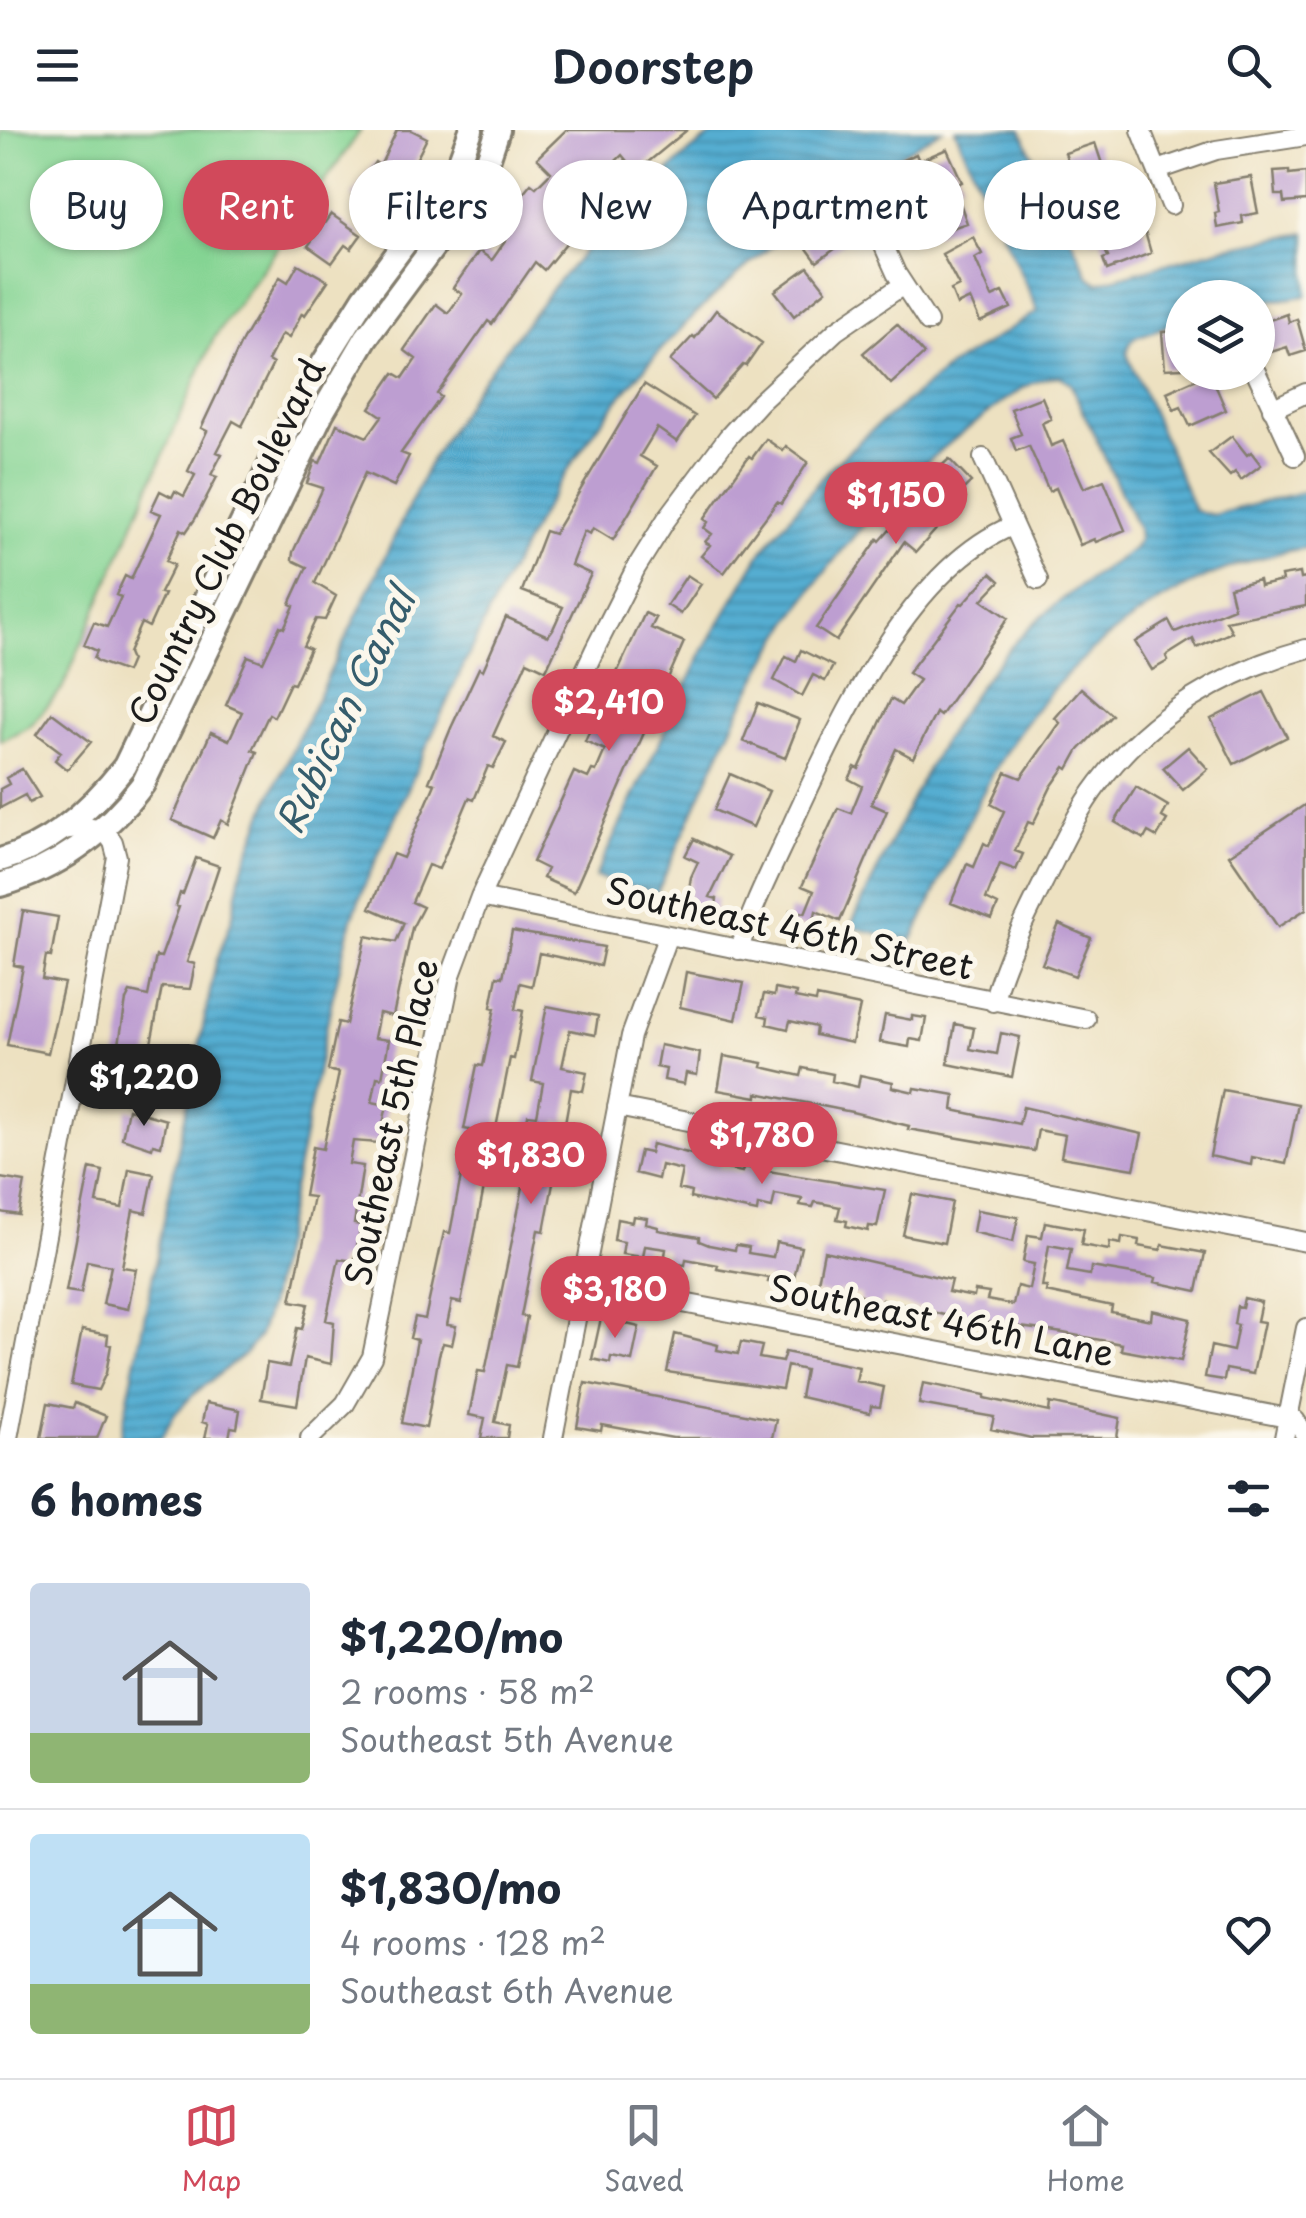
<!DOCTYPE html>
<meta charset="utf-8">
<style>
body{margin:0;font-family:"Playpen Sans",sans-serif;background:#f6f6f7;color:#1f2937;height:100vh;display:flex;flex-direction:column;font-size:38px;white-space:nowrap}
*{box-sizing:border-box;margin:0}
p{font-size:32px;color:#747a83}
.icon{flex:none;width:55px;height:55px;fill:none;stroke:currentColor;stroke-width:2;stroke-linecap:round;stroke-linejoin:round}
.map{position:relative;height:1308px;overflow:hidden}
.drawer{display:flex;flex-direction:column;background:#fff;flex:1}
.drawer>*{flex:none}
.hud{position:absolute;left:30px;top:30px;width:1248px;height:90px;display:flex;gap:20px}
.fabs{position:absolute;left:1165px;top:150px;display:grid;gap:20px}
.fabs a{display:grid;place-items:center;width:110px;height:110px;border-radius:50%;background:#fff;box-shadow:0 2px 8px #0004;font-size:50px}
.price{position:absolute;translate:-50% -85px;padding:0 22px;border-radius:35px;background:#d1495b;color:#fff;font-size:32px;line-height:65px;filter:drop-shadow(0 2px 5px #0008)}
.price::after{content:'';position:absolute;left:50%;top:60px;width:30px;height:22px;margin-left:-15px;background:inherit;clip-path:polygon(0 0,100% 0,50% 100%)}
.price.selected{background:#222;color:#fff}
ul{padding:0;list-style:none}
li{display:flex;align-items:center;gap:30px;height:250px;padding:0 30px}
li+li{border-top:2px solid #e0e1e3}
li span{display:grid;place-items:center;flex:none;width:280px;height:200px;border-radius:10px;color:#555}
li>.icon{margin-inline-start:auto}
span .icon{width:120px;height:120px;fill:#fffc;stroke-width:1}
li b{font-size:42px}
h2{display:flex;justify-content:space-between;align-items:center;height:120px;padding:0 30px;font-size:42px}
.tag{padding:0 35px;border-radius:45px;background:#fff;box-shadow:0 2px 8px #0004;font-size:35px;line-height:90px}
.tag.selected{background:#d1495b;color:#fff}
header{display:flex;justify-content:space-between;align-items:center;height:130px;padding:0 30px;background:#fff;font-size:45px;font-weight:600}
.tabs{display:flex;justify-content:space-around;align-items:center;height:140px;border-top:2px solid #e0e1e3;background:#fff;font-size:28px;color:#747a83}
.tabs a{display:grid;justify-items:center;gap:5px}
.tabs .selected{color:#d1495b}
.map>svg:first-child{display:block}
</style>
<header><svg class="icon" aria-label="menu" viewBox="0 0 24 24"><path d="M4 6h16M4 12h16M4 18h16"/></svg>Doorstep<svg class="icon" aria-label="search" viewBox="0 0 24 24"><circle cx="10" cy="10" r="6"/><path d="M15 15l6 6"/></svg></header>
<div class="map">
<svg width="1306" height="1308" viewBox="0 0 1306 1308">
<defs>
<pattern id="water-rules" width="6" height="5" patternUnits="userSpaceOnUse" patternTransform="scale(2.5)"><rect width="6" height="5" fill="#54add1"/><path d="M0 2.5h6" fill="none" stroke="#458ca9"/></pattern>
</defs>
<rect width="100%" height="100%" fill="#fbf7ec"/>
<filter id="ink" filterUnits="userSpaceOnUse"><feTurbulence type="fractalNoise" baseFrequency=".01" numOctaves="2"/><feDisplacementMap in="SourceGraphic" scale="20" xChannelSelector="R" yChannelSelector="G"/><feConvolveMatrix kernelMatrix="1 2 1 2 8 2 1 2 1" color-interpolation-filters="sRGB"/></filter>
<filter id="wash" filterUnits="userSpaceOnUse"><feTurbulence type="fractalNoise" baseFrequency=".0048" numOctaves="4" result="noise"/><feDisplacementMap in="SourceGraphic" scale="40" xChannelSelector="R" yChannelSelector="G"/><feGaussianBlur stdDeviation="2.25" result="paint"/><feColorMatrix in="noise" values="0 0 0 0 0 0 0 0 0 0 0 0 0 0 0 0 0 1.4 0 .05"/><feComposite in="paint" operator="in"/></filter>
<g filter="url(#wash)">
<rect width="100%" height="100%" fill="#ede1c1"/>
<!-- green -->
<path fill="#84d493" stroke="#507858" stroke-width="2.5" d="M0,0h361l-147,208 -152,351 -32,37 -30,15z"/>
<!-- water -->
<path fill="url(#water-rules)" stroke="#386476" stroke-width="2.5" d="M719,0h223c-167,96 -308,219 -404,389 -64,114 -117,243 -172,363l-14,37 -20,81 -63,306 -10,30 -14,18 -50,39 -20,21 -14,24h-41l96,-476 16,-43 9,-47 29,-75 161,-337 43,-69 83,-109 54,-59 81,-73z
M955,0h66l68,147 9,6 128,-36 80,-14v63l-48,7v-5h-76v23l-46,16 -6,5 -3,12 68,157 18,4 93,-24v57c-130,20 -246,107 -311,222 -31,55 -55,114 -83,171l-62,-14c53,-107 97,-222 185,-305 30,-27 65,-50 98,-73l6,-9 -1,-11 -68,-146 -10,-7c-31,1 -62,30 -86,48 -71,53 -133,120 -182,195 -55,84 -93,182 -135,274l-62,-16 109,-228 58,-98 65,-80 41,-38 81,-66 89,-56z"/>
<g id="blocks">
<!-- building -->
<path fill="#bd9ed1" d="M397,0h14l16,8 -14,28 -22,33 -6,-4 -11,16 -22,-15 23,-34 5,4z
M566,0h121l-51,42 -14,-17 -58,56 17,14 -37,45 -9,-8 -43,62 -4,-3 -51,73 4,3 -40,56 8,3 -15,30 -29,-13 -50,110 21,13 -11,24 -9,-1 -13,27 7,3 -16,35 -4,-1 -16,34 -5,-3 -17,36 5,2 -29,72 -7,-4 -8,18 -41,-18 39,-88 18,8 13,-28 -16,-7 22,-49 15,6 17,-36 4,2 10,-22 -4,-2 17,-37 -15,-7 1,-8 30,-64 -16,-5 8,-22 5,2 17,-39 30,13 15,-21 -12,-8 24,-35 9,5 13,-19 -12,-9 32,-46 12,9 14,-19 -9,-6 26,-37 13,9 14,-20 -13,-10 38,-47 5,4 15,-15 -14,-14z
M1095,13l17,51 -30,10 -17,-51z
M947,19l15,33 -8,4 13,37 -33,11 -7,-18 11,-4 -10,-22 -28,12 -15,-34 31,-14 3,7z
M1289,40v4l17,-2v29l-22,2 -1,-8h-7l-2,-24z
M1251,47l7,36 -16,3 1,7 -26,5 -2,-15 4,-1 -5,-29z
M1139,81l12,42 -44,17 -4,-11 5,-2 -8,-19 -7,2 -6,-16 17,-7 2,6z
M827,83l20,27 -30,22 -20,-27z
M331,84l30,21 -10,14 -6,-4 -13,18 -24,-17z
M973,107l9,17 -7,4 17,39 11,-5 8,16 -31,14 -10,-23 -13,6 -6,-15 8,-4 -17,-32z
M298,134l30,17 -23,34 -3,-2 -13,25 -7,-4 -14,27 5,3 -31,62 -9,-5 -16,31 5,2 -11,21 6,2 -22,42 -9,13 -5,-3 -15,32 8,4 -14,28 4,1 -15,33 -8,-4 -13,30 3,7 -5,12 -27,-10 -5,-4 3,-7 -13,-6 10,-23 13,5 14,-30 -5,-2 9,-19 6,3 30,-65 -10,-4 9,-19 12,6 3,-6 9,5 11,-21 -7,-4 19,-40 -6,-3 42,-89 37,-62 8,5z
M808,137l18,23 -32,26 -19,-25z
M716,180l46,33 -16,23 -3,-1 -30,34 -43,-38 23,-25 2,2z
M1287,184l2,8 8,-3 9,32 -16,5 -3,-9 -19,6 -10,-29z
M897,194l27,30 -33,30 -28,-31z
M1182,201v37l-17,1 -3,-37z
M1210,243l16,37 -36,16 -9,-19 -7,3 -7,-18z
M644,254l51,32 -18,26 -20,-14 -17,28 17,10 -44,74 -20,-12 -3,6 -6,-3 -13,34 20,9 -22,47 -23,49 -19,-9 -34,75 13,6 -13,26 -5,-2 -14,34 -5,-2 -30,71 -11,-4 -16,37 11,5 -11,21 -19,88 -14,-3 -5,25 15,2 -7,38 -5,-1 -5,25 15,3 -8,38 -26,-2 -4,23 14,2 -9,58 7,1 -7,36 -15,-2 -13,61 8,2 -3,42 -26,-6 -8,47 -36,-6 6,-36 22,4 8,-39 5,1 6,-25 -17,-3 22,-104 -9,-1 9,-49 10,2 16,-76 -11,-3 10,-48 8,2 20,-88 30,6 8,-19 -34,-15 23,-54 10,4 32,-74 -6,-2 22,-54 28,-60 4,2 23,-53 42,19 5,-7 10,-22 -41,-16 23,-60 9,3z
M1042,267l9,22 -9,4 9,23 12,-5 21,47 20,-8 21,50 -29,12 -2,-3 -14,6 -24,-57 -7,3 -20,-45 -13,5 -5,-13 10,-4 -10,-25z
M1232,306l15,19 4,-3 10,13 -20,15 -6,-8 -5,4 -21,-23z
M766,309l17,12 3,-5 22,16 -27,42 -4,-2 -53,71 -23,-17 9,-11 -5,-3 7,-8 -8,-6 4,-6 -4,-3 45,-63 3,2z
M949,329l22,23 -19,18 9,9 -11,10 -2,-3 -32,36 -12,-10 -68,99 -20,-13 62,-89 2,2 23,-26 11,10 20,-23 -9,-9 10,-9 -7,-6z
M991,443l9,8 -18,19 26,18 -68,98 -4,-3 -23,45 -17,-9 -25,55 16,7 -47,110 -24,-10 -4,18 -25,-5 3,-14 15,3 9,-22 -12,-5 36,-78 13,5 11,-27 -13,-7 6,-12 4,2 32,-70 10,6 18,-25 -11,-7 53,-70 2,1z
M1300,443l1,6 5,-1v28l-80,15 6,11 -35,16 -4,-9 -27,17 2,5 -16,9 -17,-28 34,-21 6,11 59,-24 -5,-21 30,-7 1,6 22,-5 -1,-5z
M687,445l14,9 -20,30 -14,-9z
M645,483l11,5 -5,10 33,14 -110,250 -31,-14 4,-9 -14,-7 41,-90 14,6 4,-8 4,1 9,-21 -20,-9z
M801,520l32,16 -8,15 -12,-6 -11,21 -28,-16 12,-24 10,5z
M1081,558l31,27 -34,36 -10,18 -3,-2 -14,20 -18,37 -5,-2 -13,29 8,3 -7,16 -16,-6 -14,35 12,6 -6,14 -41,-16 16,-39 7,3 10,-24 5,3 15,-35 -13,-7 15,-32 15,6 39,-55 -5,-5z
M1264,562l23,45 -53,27 -23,-45z
M758,573l42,17 -15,38 -42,-17z
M52,583l39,29 -24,28 -12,-10 6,-8 -24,-18z
M1188,617l20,22 -25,21 -20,-22z
M22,639l18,28 -11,6 -4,-8 -25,13v-19l9,-5 -3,-6z
M730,644l39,17 -16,36 -39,-17z
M1136,657l32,19 -6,11 5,3 -10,17 -9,-5 -4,7 -29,-17z
M1306,674v105l-28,18 -49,-72z
M694,709l36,17 -20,41 7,2 -3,18 -29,-4 6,-36 7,-15 -13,-6z
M196,728l23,8 -32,96 8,2 -5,25 -28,-2 -22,113 -29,-6 15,-94 4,-8 18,4 8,-40 5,1 18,-50 -3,-1 4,-13 3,1z
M23,781l35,6 -7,40 -5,-1 -4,23 22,4 -16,70 -41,-8 16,-78 -9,-2z
M1059,794l32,14 -16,38 -33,-12z
M512,801l92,16 -4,19 -61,-13 -7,33 -12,-3 -5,26 8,2 -9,48 -4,-1 -49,245 -9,-2 -5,24 9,1 -4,19 -9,-2 -4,12 -13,73 -24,-5 15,-83 -7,-2 5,-21 10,2 19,-87 6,1 20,-103 -6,-1 13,-64 6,1 12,-58 -4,-1 6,-31 6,1z
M686,842l58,11 -8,37 -56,-13z
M775,859l21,4 -1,5 21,4 1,-5 43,9 -8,37 -37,-8 1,-8 -26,-6 -2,8 -21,-5 1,-7 -9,-2 5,-21 10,2z
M547,876l51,10 -3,19 -25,-5 -8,37 25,5 -4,19 -12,-2 -6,34 -8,-2 -6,29 8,2 -15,79 -6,-1 -17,86 6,1 -10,50 -10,-2 -12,57 14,3 -2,13h-26l4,-20 -16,-3 9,-44 7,1 46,-224 -9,-2 6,-31 9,1 6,-33 -11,-2z
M885,885l27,5v-4l14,2 -4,23 -12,-2 -1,8 -29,-5z
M955,894l19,4 -4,21 27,5 4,-21 19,4 -8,40 -64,-13z
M660,915l40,8 -3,22 -11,-2 -2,11 -20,-4 2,-11 -10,-2z
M724,926l39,7 -1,4 39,9 2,-8 30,6 -1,7 26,6 2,-12 33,7 -1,5 22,5 1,-4 40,7 -2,15 66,14 4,-17 119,27 -8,35 -73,-12 4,-22 -27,-5 -4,21 -126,-22 1,-3 -57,-14 -95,-19v4l-39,-7z
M1223,960l75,14 -12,60 -34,-7 -1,8 -41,-9z
M128,979l38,11 -5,26 -8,-2 -1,4 -30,-10z
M652,1014l67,17 -1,6 24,5 2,-5 141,23 -8,37 -8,-1 -1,5 -22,-5 1,-5 -10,-2 3,-12 -25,-5 -2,5 -13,-2 2,-6 -27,-5 -3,14 -14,-3 -1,7 -67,-14 1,-6 -13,-3 4,-19 -21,-5 -3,14 -23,-6 5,-22 10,2z
M90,1038l13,3 -6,32 25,5 7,-39 25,5 -8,39 -13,-3 -11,57 14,2 -8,40 -25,-5 8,-38 -24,-5 -6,32 -15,-2z
M0,1048l25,4 -6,33 -19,-3z
M912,1064l40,8 -8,41 -41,-8z
M977,1080l41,7 -5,25 -40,-10z
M633,1086l14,2 -1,6 12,3v3l41,7v4l10,4 26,5 1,-5 13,2 -1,6 25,4 3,-15 25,5 -8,35 -7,-2 -1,5 -17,-3 1,-4 -52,-9 1,-4 -32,-6 -1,6 -21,-3 2,-13 -21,-3 -2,11 -21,-3 2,-12 -10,-2 3,-21 15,3z
M1045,1092l39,7 -3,16 28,5 1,-8 11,2 1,-7 17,3 -1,6 23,4 1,-5 43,8 -8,38 -42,-9 1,-4 -65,-11 -1,8 -23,-4 4,-22 -22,-4 -7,42h5l-1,5 66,14 -1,6 40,8 1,-10 38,9 -9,42 -60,-11 1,-6 -59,-11 -107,-15 -74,-19 -1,7 -21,-4 1,-7 -22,-4 -1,5 -22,-4 8,-41 127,29 -3,12 26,5 1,-6 14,2 -2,7 26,5 4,-19 12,3 5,-25 -11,-2 5,-27 14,2z
M1244,1168l17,4 -4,19 7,1 -11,52 -27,-5 -2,11 -19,-3 6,-31 22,5 5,-26 -4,-1 3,-18 5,1z
M601,1188l38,9 -7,34 -21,-4 -1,6 -18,-4z
M82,1200l26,5 -1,9 4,1 -5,28 -8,17 -27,-5z
M675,1204l43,11 -1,5 21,4 3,-12 21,4 -3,12 23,4 3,-10 74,15 -3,14 28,6 -4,20 -9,-1 -1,7 -70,-16 5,-27 -18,-4 -5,23 -115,-17z
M585,1253l191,37 -4,18h-99l-71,-13 -1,6 -24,-4z
M923,1253l62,12v3l64,14 1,-9 70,15 -3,20h-86l-40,-9 3,-12 -75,-13z
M48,1273l25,5 2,-5 31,13 -9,22h-56z
M206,1273l34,7 -3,18 -6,-1 -2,11h-24l3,-14 -6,-2z"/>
</g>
</g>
<g filter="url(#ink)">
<use href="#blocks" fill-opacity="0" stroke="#847e6e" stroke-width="2.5"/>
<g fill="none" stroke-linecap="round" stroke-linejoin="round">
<defs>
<path id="minor" d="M1141,0l30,75
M1158,40l58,-20 90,-14
M870,85l26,58 32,49
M1256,242l39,84
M1272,279l34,-16
M983,328l55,122
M480,767l606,122
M739,820c14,-47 37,-89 57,-134 44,-95 114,-248 216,-290
M993,872c12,-42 31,-81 50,-119 17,-34 33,-70 56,-100 51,-68 126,-112 207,-134
M617,977l689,135
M583,1154l705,134 7,2 11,16
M8,1308l109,-581 -4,-15 -9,-12 -20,-3 -22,3
M310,1308l35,-34 27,-47 79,-382 29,-78 115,-248 41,-81 30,-48 62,-83 32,-35 76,-71 67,-46
M553,1308l78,-402 37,-101
M1284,1308l22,-110"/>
<path id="major" d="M0,730c51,-14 93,-53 125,-94l180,-374 59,-94 89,-119 18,-49
M0,755c60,-17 106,-52 143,-101l179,-371 44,-75 106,-143 12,-23 14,-42"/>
</defs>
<!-- minor casing -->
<use href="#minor" stroke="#847e6e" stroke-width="22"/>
<!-- major casing -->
<use href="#major" stroke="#847e6e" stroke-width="28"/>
<!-- minor -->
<use href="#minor" stroke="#fff" stroke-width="18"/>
<!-- major -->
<use href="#major" stroke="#fff" stroke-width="22"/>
</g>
</g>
<g text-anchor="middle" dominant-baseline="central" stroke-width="10" stroke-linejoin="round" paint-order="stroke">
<!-- street labels -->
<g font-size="35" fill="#1c1c1c" stroke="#fbf7ec">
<text transform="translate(225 411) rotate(-64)">Country Club Boulevard</text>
<text transform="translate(790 797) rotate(12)">Southeast 46th Street</text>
<text transform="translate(390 992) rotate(-78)">Southeast 5th Place</text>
<text transform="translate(942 1189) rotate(11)">Southeast 46th Lane</text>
</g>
<!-- water labels -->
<g font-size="38" font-style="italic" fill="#355d6d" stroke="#fbf7ec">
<text transform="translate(344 580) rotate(-64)">Rubican Canal</text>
</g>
</g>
</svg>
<div class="fabs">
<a><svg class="icon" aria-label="layers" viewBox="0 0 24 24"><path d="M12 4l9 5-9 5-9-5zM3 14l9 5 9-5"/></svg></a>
</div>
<b class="price" style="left:896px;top:417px">$1,150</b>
<b class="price" style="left:609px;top:624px">$2,410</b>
<b class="price selected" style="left:144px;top:999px">$1,220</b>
<b class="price" style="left:762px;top:1057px">$1,780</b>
<b class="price" style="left:531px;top:1077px">$1,830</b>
<b class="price" style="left:615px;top:1211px">$3,180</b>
<div class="hud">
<a class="tag">Buy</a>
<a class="tag selected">Rent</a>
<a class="tag">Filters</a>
<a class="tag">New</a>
<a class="tag">Apartment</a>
<a class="tag">House</a>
</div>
</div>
<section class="drawer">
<h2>6 homes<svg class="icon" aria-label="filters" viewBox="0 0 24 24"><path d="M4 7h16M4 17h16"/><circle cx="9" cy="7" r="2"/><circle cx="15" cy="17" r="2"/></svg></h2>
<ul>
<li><span style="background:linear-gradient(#c9d6e8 75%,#8fb573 0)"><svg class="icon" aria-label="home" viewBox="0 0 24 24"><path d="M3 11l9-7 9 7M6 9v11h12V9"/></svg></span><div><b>$1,220/mo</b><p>2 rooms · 58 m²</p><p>Southeast 5th Avenue</p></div><svg class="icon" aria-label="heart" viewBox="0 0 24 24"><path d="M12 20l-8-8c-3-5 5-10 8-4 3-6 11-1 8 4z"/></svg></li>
<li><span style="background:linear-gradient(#bfe0f5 75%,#8fb573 0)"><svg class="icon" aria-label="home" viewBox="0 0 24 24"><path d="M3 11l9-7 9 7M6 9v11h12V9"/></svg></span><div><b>$1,830/mo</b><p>4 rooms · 128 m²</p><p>Southeast 6th Avenue</p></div><svg class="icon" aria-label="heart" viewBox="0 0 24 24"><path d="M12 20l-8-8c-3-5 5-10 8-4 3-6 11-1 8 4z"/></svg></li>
</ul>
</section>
<nav class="tabs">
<a class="selected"><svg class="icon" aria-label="map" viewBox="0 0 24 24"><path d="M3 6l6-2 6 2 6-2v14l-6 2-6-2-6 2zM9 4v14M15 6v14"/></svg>Map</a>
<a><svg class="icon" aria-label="saved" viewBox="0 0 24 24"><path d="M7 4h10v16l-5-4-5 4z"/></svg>Saved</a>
<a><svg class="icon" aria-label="home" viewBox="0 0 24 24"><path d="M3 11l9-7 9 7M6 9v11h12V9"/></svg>Home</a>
</nav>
